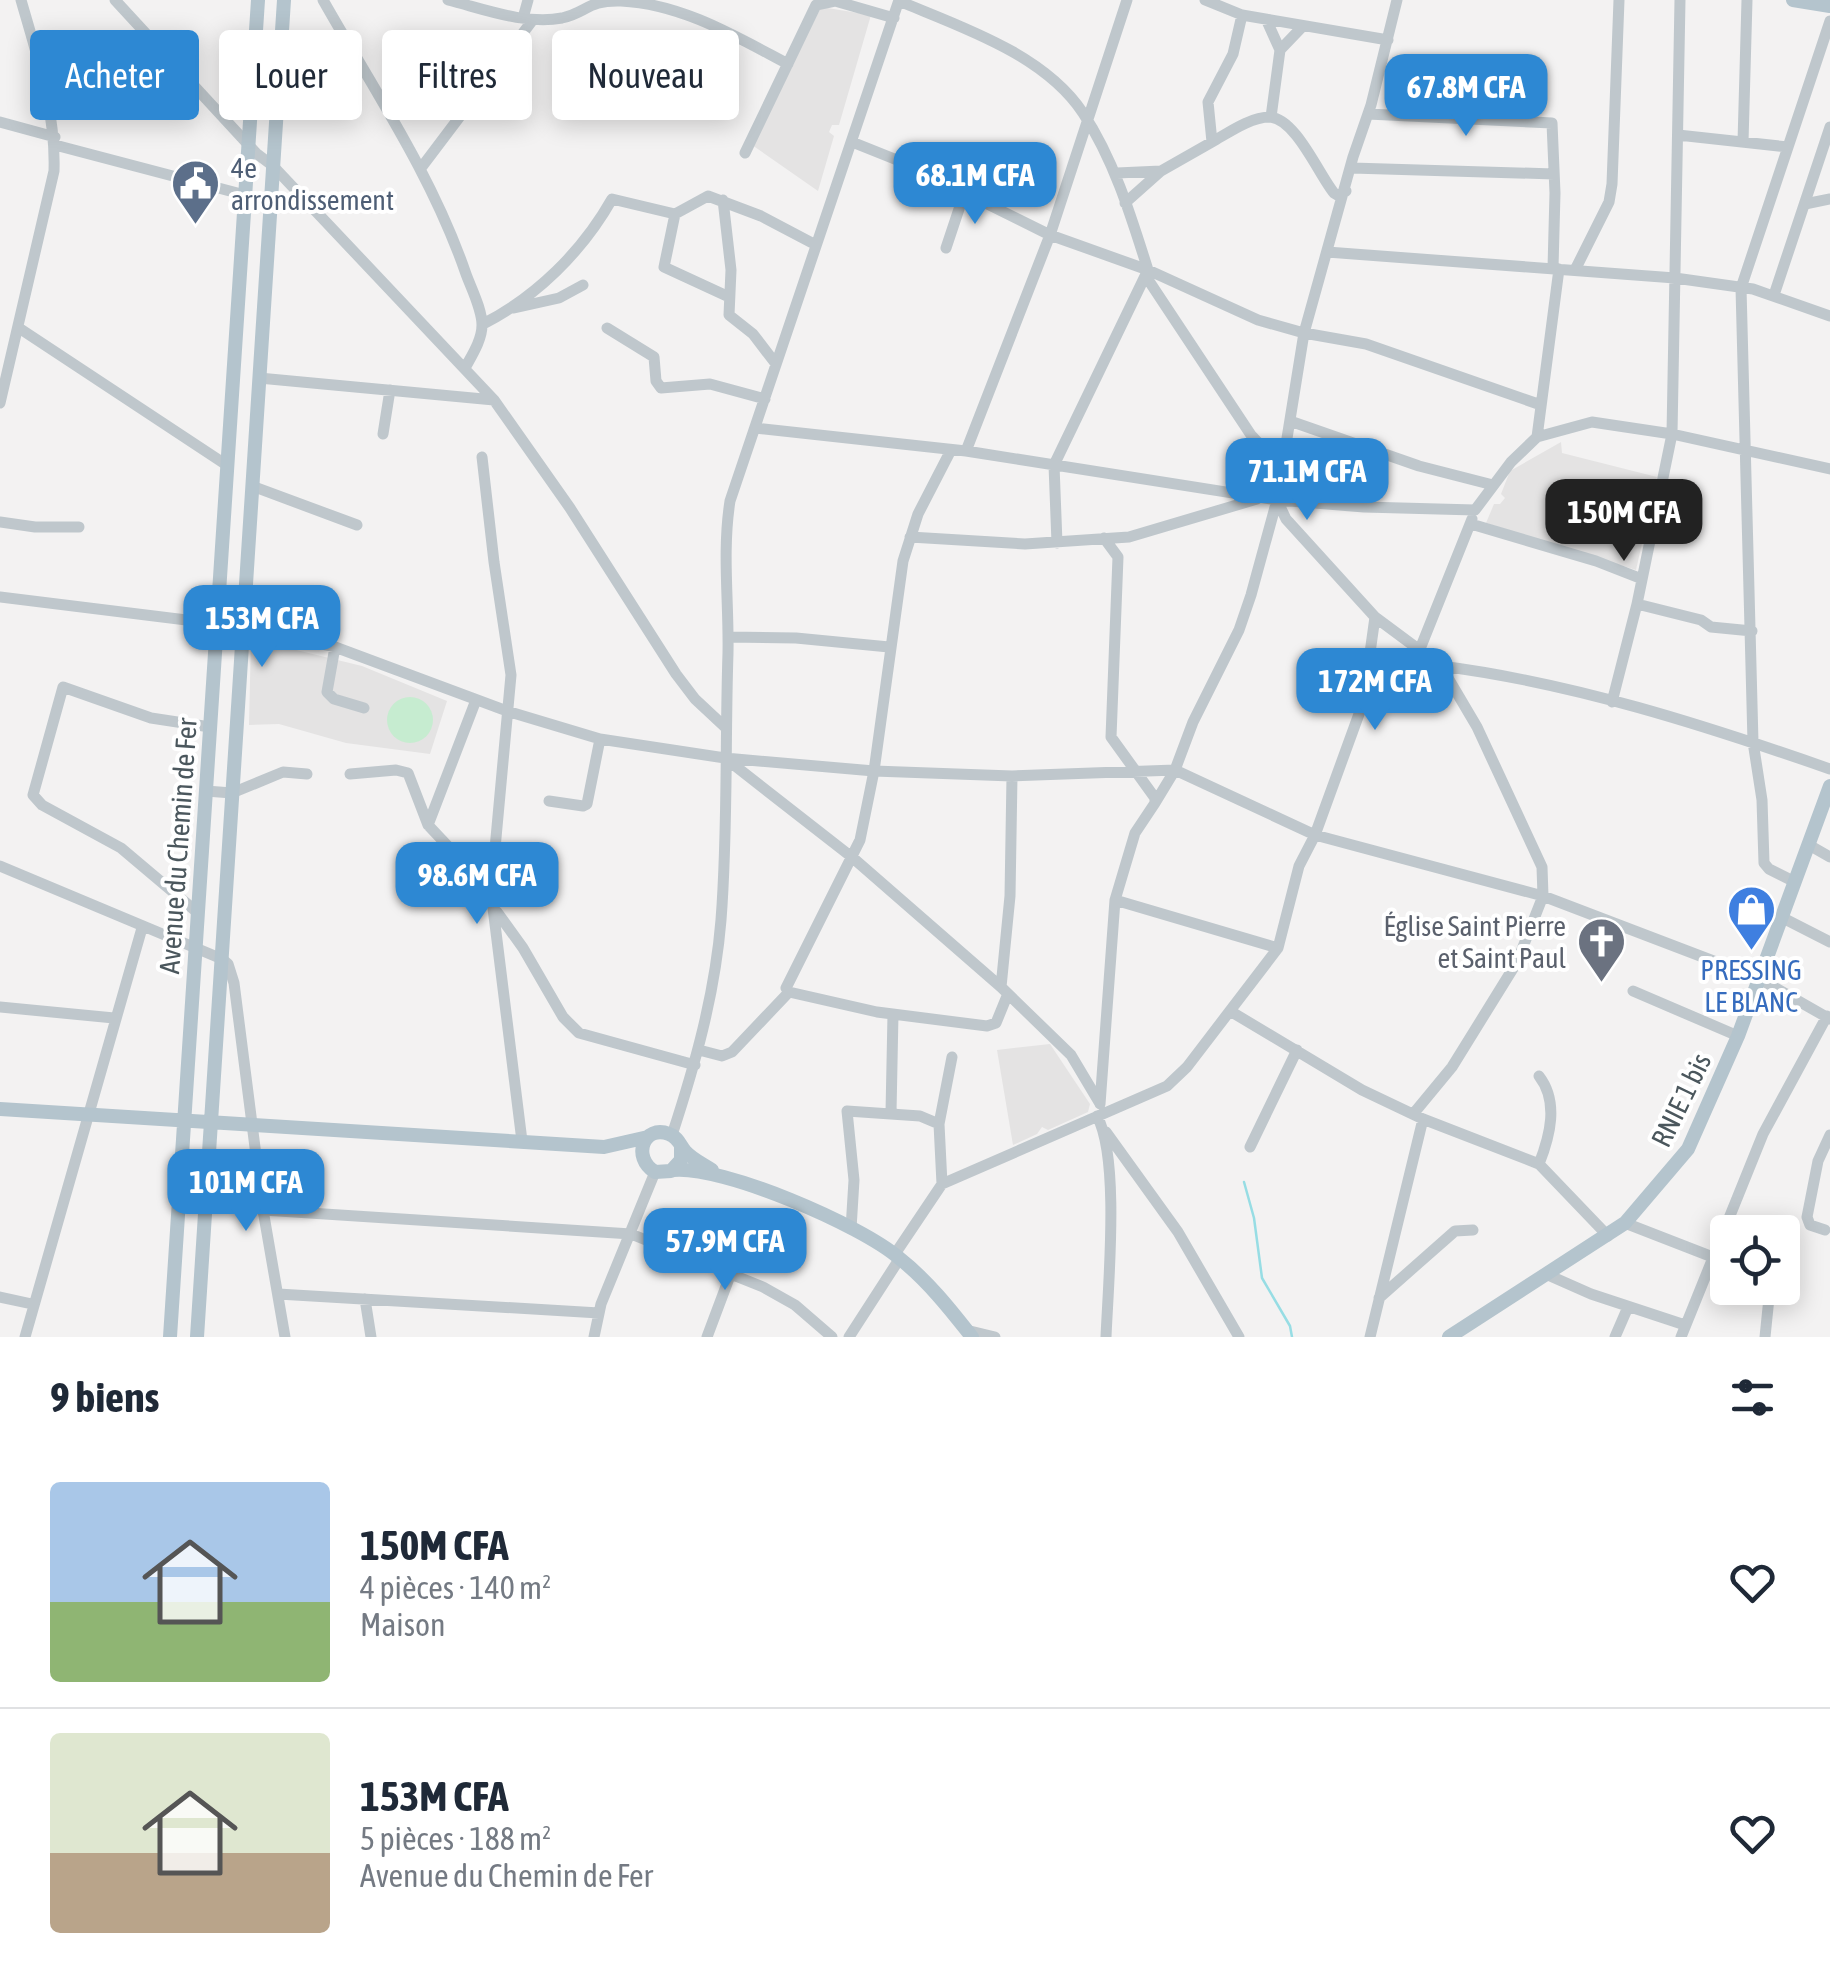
<!DOCTYPE html>
<html lang="fr">
<meta charset="utf-8">
<style>
body{margin:0;font-family:"Asap Condensed",sans-serif;background:#f2f2f3;color:#1f2937;height:100vh;display:flex;flex-direction:column;font-size:38px;white-space:nowrap}
*{box-sizing:border-box;margin:0}
p{font-size:32px;color:#747a83}
.icon{flex:none;width:55px;height:55px;fill:none;stroke:currentColor;stroke-width:2;stroke-linecap:round;stroke-linejoin:round}
.map{position:relative;height:1337px;overflow:hidden}
.details{display:flex;flex-direction:column;background:#fff;flex:1}
.details>*{flex:none}
.hud{position:absolute;left:30px;top:30px;width:1000px;height:90px;display:flex;gap:20px}
.fabs{position:absolute;left:1710px;top:1215px;display:grid;gap:20px}
.fabs a{display:grid;place-items:center;width:90px;height:90px;border-radius:10px;background:#fff;box-shadow:0 5px 25px #0003;font-size:50px}
.price{position:absolute;translate:-50% -85px;padding:0 22px;border-radius:20px;background:#2d88d3;color:#fff;font-size:32px;line-height:65px;filter:drop-shadow(0 2px 5px #0008)}
.price::after{content:'';position:absolute;left:50%;top:60px;width:30px;height:22px;margin-left:-15px;background:inherit;clip-path:polygon(0 0,100% 0,50% 100%)}
.price.current{background:#222;color:#fff}
ul{padding:0;list-style:none}
li{display:flex;align-items:center;gap:30px;height:250px;padding:0 50px}
li+li{border-top:2px solid #e0e1e3}
li span{display:grid;place-items:center;flex:none;width:280px;height:200px;border-radius:10px;color:#555}
li>.icon{margin-inline-start:auto}
span .icon{width:120px;height:120px;fill:#fffc;stroke-width:1}
li b{font-size:42px}
h2{display:flex;justify-content:space-between;align-items:center;height:120px;padding:0 50px;font-size:42px}
.chip{padding:0 35px;border-radius:10px;background:#fff;box-shadow:0 5px 25px #0003;font-size:35px;line-height:90px}
.chip.current{background:#2d88d3;color:#fff}
.map>svg:first-child{display:block}
</style>
<div class="map">
<svg width="1830" height="1337" viewBox="0 0 1830 1337">
<rect width="100%" height="100%" fill="#f3f2f2"/>
<!-- education -->
<path fill="#e4e3e3" d="M821,7l50,8 -32,110h-7l-3,7 5,4 -16,55 -66,-46z
M1561,442l1,11 95,24 -21,93 -150,-47 8,-19h6l5,-6 -4,-4 9,-23z
M251,639l111,27 85,35 -17,53 -84,-11 -67,-19 -30,1z
M1050,1044l40,60 -2,8 -40,18 -6,-3 -5,7 -24,11 -16,-95z"/>
<!-- green -->
<path fill="#c6ecd0" d="M387 720a23 23 0 1 1 46 0a23 23 0 1 1-46 0Z"/>
<g fill="none" stroke-linecap="round" stroke-linejoin="round">
<!-- stream -->
<path stroke="#97dde4" stroke-width="2.5" d="M1244,1182l10,36 8,60 28,48 2,11"/>
<!-- minor -->
<path stroke="#bfc7cc" stroke-width="11" d="M115,0l141,153 17,13 221,234 76,108 106,166 19,25 30,28
M323,0c51,90 109,175 143,274 5,14 16,35 16,51 0,15 -10,30 -17,43
M448,0c36,9 77,25 114,18 26,-6 25,-18 59,-17 61,3 114,35 167,63
M1205,0l37,15 146,25
M899,1c62,26 145,53 184,112 31,47 48,103 65,157l-94,195 3,78
M523,18l5,-18
M1266,19l14,31 -9,67
M1280,50l23,-24
M1368,114l184,9 3,70 -2,75
M0,122l55,15
M1678,135l110,12
M852,142l55,22 143,71 98,35 110,50 46,13 62,11 175,61
M1212,142c16,-9 38,-25 58,-25 26,2 49,58 64,76l5,3 7,-5
M1743,142l4,-142
M55,145l190,50
M745,153l71,-148 19,-4 59,17
M421,168l111,-147
M1352,168l202,6
M1117,173l44,-2
M723,200l8,70 -2,45 24,19 23,30
M1125,203l36,-32 51,-29 -4,-40 25,-48 9,-39
M1805,204l25,-5
M675,214l-11,53 65,30
M946,248l18,-54
M1327,252l348,26 78,11 77,27
M1575,270l34,-68 3,-18 7,-184
M1147,278l104,157 31,33
M1774,295l56,-168
M514,308l45,-10 24,-13
M483,324c53,-27 99,-72 129,-125l63,15 33,-18 53,20 55,29
M19,328l209,138
M607,328l47,29 2,24 5,7 49,-4 55,15
M259,378l235,22
M0,403l54,-232c2,-59 -17,-115 -33,-171
M1290,421l129,45 74,19
M755,428l211,23 311,49 87,7 111,3 36,-48 26,-25 55,-15 80,12 158,35
M383,434l7,-44
M1537,437l22,-168
M951,450l-33,64 -15,47 -29,210 -14,69 -74,148 3,4 88,20 110,14 9,-3 11,-27
M966,451l84,-216 77,-235
M482,457l12,105 17,113 -20,217 31,249
M252,486l105,39
M1277,500l9,19 89,98 66,49 36,61 65,140 1,29 -26,66 -65,105 -38,46
M0,522l35,5h44
M1471,524l125,37 46,18
M910,537l115,7 104,-7 128,-38
M0,597l243,30 92,20 175,65 90,27 125,19 149,13 138,5 163,-6 140,65 228,61 215,82 72,41
M1637,604l64,16 10,7 41,4
M728,637l68,1 93,9
M335,647l-8,45 7,7 30,9
M1420,649l52,-130
M1441,666c132,17 263,59 389,103
M1612,702l25,-98 35,-170 8,-434
M725,758l128,100 148,129 70,68 28,47
M350,774l46,-4 12,3 20,52 63,67
M206,791l26,2 51,-21 24,2
M549,801l34,5 4,-2 13,-65
M1155,803l20,-33 18,-48 46,-92 12,-35 26,-95 27,-167 49,-176 18,-52 26,-105
M428,825l48,-125
M1809,845l21,12
M0,866l222,93 6,5 6,19 29,227 22,127
M1795,882l-26,-13 -5,-6 -2,-63 -9,-58 -12,-454 89,-267
M1115,900l163,48
M497,912l26,36 40,69 16,16 116,32
M198,913l-77,-65 -79,-43 -9,-10 30,-108 88,31 59,9
M1781,917l49,25
M1001,987l9,-91 2,-120
M1633,991l105,45
M0,1007l114,11
M1230,1011l132,79 61,29 116,45 69,72
M699,1050l23,6 10,-4 57,-60
M1539,1076c20,26 11,60 0,88
M1100,1104l15,-204 20,-67 20,-30v-5l-44,-61 7,-180 -14,-19
M891,1113l2,-99
M1097,1116c23,42 11,170 9,221
M939,1124l13,-67
M1106,1132l72,100 61,105
M672,1135c23,-70 43,-141 49,-215 7,-89 4,-178 7,-267 1,-51 -6,-101 2,-152l169,-501
M1250,1147l47,-97
M942,1184l225,-98 20,-19 91,-119 21,-82 16,-31 48,-132 12,-86
M263,1210l368,24 132,53 32,18 37,32
M1625,1223l103,40
M851,1229l3,-49 -7,-69 73,5 19,8 3,60 -47,70
M1825,1230l-15,-5 -3,-8 11,-56 12,-26
M1548,1275l43,19 94,31
M278,1294l321,19
M0,1297l32,7
M1379,1298l76,-67 18,-1
M365,1299l6,38
M966,1330l29,7
M25,1337l117,-409
M594,1337l7,-33 54,-132
M707,1337l24,-64
M849,1337l51,-79
M1370,1337l53,-218
M1615,1337l13,-30
M1681,1337l82,-203 64,-118
M1765,1337l5,-49"/>
<!-- major -->
<path stroke="#b4c4cd" stroke-width="14" d="M1793,0l37,6
M0,1109l604,38 44,-10
M681,1146v14l-10,11 -16,1c-24,-15 -11,-48 14,-38 9,3 11,11 16,17 7,8 18,13 27,19
M673,1170c49,-5 188,55 226,88 28,22 51,51 73,79
M170,1337l88,-1337
M197,1337l87,-1337
M1449,1337l176,-114 63,-74 50,-113 92,-250"/>
</g>
<!-- icons -->
<defs>
<symbol id="civic-pin" viewBox="-11 -11 22 30"><path d="M0 17L-7.5 6A9.5 9.5 0 1 1 7.5 6Z" fill="#5c6f8a" stroke="#fff"/><path d="M-.6-6.5H3V-4.5H.6V-3L4-1V1h2V6H-6V1h2V-1L-.6-3ZM-1.2 2.5V6h2.4V2.5Z" fill="#fff"/></symbol>
<symbol id="shop-pin" viewBox="-11 -11 22 30"><path d="M0 17L-7.5 6A9.5 9.5 0 1 1 7.5 6Z" fill="#3f7fe0" stroke="#fff"/><path d="M-5-2.5h2.3a2.7 3.5 0 0 1 5.4 0H5L5.5 6h-11ZM-1.5-2.5h3a1.5 2.3 0 0 0-3 0Z" fill="#fff"/></symbol>
<symbol id="church-pin" viewBox="-11 -11 22 30"><path d="M0 17L-7.5 6A9.5 9.5 0 1 1 7.5 6Z" fill="#6b7280" stroke="#fff"/><path d="M-1.2-6h2.4v3.5h3.3v2.4h-3.3V6h-2.4V-.1h-3.3v-2.4h3.3Z" fill="#fff"/></symbol>
</defs>
<g fill-rule="evenodd">
<use href="#civic-pin" x="168" y="156" width="55" height="75"/>
<use href="#shop-pin" x="1724" y="882" width="55" height="75"/>
<use href="#church-pin" x="1574" y="914" width="55" height="75"/>
</g>
<g text-anchor="middle" dominant-baseline="central" stroke-width="8" stroke-linejoin="round" paint-order="stroke">
<!-- service labels -->
<g font-size="28" fill="#4e5e75" stroke="#fff" text-anchor="start">
<text x="231" y="168">4e<tspan x="231" dy="32">arrondissement</tspan></text>
</g>
<!-- street labels -->
<g font-size="28" fill="#4b575d" stroke="#fff">
<text transform="translate(178 846) rotate(-86)">Avenue du Chemin de Fer</text>
<text transform="translate(1681 1100) rotate(-64)">RNIE 1 bis</text>
</g>
<!-- worship labels -->
<g font-size="28" fill="#5b616d" stroke="#fff" text-anchor="end">
<text x="1566" y="926">Église Saint Pierre<tspan x="1566" dy="32">et Saint Paul</tspan></text>
</g>
<!-- shop labels -->
<g font-size="28" fill="#366cbe" stroke="#fff">
<text x="1751" y="970">PRESSING<tspan x="1751" dy="32">LE BLANC</tspan></text>
</g>
</g>
</svg>
<div class="fabs">
<a><svg class="icon" aria-label="locate" viewBox="0 0 24 24"><circle cx="12" cy="12" r="6"/><path d="M12 2v4M12 18v4M2 12h4M18 12h4"/></svg></a>
</div>
<b class="price" style="left:1466px;top:139px">67.8M CFA</b>
<b class="price" style="left:975px;top:227px">68.1M CFA</b>
<b class="price" style="left:1307px;top:523px">71.1M CFA</b>
<b class="price current" style="left:1624px;top:564px">150M CFA</b>
<b class="price" style="left:262px;top:670px">153M CFA</b>
<b class="price" style="left:1375px;top:733px">172M CFA</b>
<b class="price" style="left:477px;top:927px">98.6M CFA</b>
<b class="price" style="left:246px;top:1234px">101M CFA</b>
<b class="price" style="left:725px;top:1293px">57.9M CFA</b>
<div class="hud">
<a class="chip current">Acheter</a>
<a class="chip">Louer</a>
<a class="chip">Filtres</a>
<a class="chip">Nouveau</a>
</div>
</div>
<section class="details">
<h2>9 biens<svg class="icon" aria-label="filters" viewBox="0 0 24 24"><path d="M4 7h16M4 17h16"/><circle cx="9" cy="7" r="2"/><circle cx="15" cy="17" r="2"/></svg></h2>
<ul>
<li><span style="background:linear-gradient(#a9c7e8 60%,#8fb573 0)"><svg class="icon" aria-label="home" viewBox="0 0 24 24"><path d="M3 11l9-7 9 7M6 9v11h12V9"/></svg></span><div><b>150M CFA</b><p>4 pièces · 140 m²</p><p>Maison</p></div><svg class="icon" aria-label="heart" viewBox="0 0 24 24"><path d="M12 20l-8-8c-3-5 5-10 8-4 3-6 11-1 8 4z"/></svg></li>
<li><span style="background:linear-gradient(#dfe7d0 60%,#b9a48a 0)"><svg class="icon" aria-label="home" viewBox="0 0 24 24"><path d="M3 11l9-7 9 7M6 9v11h12V9"/></svg></span><div><b>153M CFA</b><p>5 pièces · 188 m²</p><p>Avenue du Chemin de Fer</p></div><svg class="icon" aria-label="heart" viewBox="0 0 24 24"><path d="M12 20l-8-8c-3-5 5-10 8-4 3-6 11-1 8 4z"/></svg></li>
</ul>
</section>
